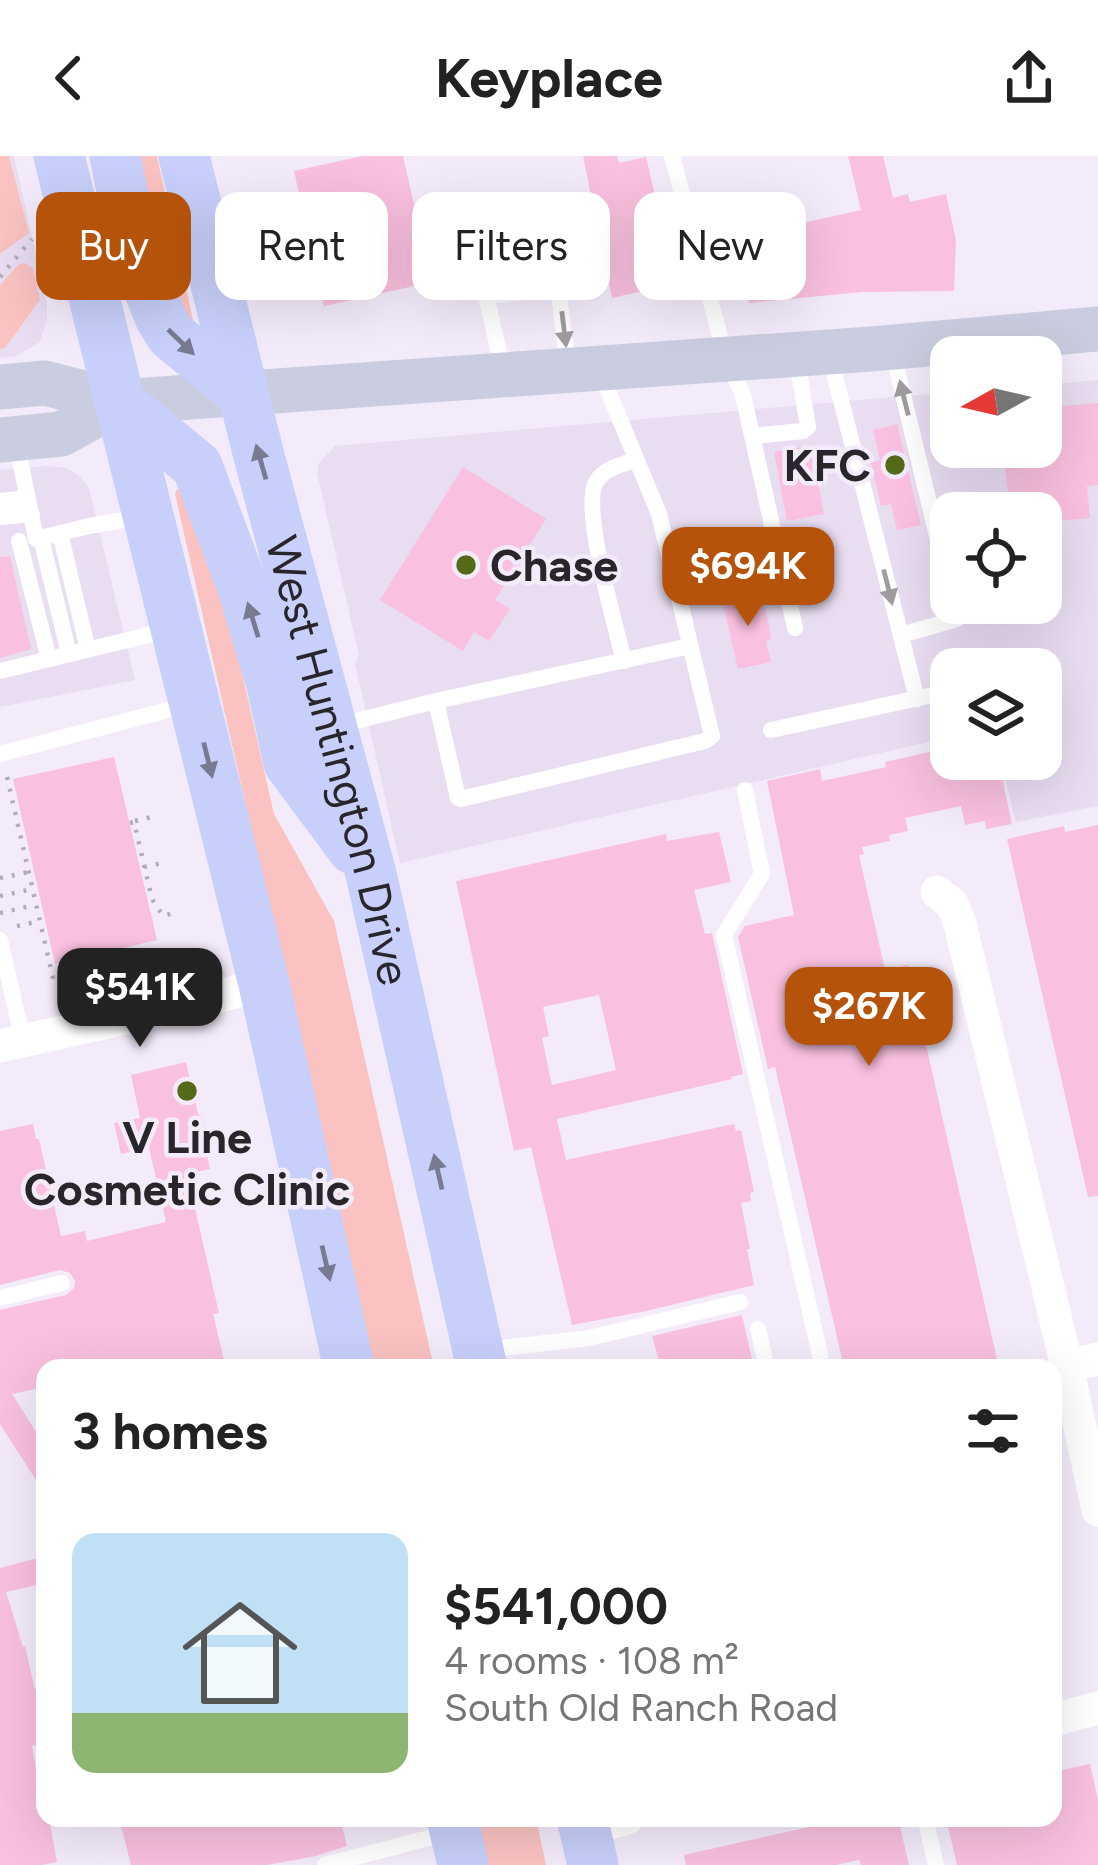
<!DOCTYPE html>
<meta charset="utf-8">
<style>
body{margin:0;font-family:Figtree,sans-serif;background:#f2f2f2;color:#222;height:100vh;display:flex;flex-direction:column;font-size:45px;white-space:nowrap}
*{box-sizing:border-box;margin:0}
p{font-size:39px;color:#767676}
.icon{flex:none;width:66px;height:66px;fill:none;stroke:currentColor;stroke-width:2;stroke-linecap:round;stroke-linejoin:round}
.map{position:relative;flex:1;overflow:hidden}
.drawer{position:absolute;left:36px;top:1203px;width:1026px;height:468px;display:flex;flex-direction:column;background:#fff;border-radius:24px;box-shadow:0 12px 48px #0002}
.drawer>*{flex:none}
.top-card{position:absolute;left:36px;top:36px;width:1026px;height:108px;display:flex;gap:24px}
.needle{width:78px;rotate:262deg}
.tools{position:absolute;left:930px;top:180px;display:grid;gap:24px}
.tools a{display:grid;place-items:center;width:132px;height:132px;border-radius:24px;background:#fff;box-shadow:0 12px 48px #0002;font-size:60px}
.price{position:absolute;translate:-50% -102px;padding:0 27px;border-radius:24px;background:#b45309;color:#fff;font-size:39px;line-height:78px;filter:drop-shadow(0 3px 6px #0008)}
.price::after{content:'';position:absolute;left:50%;top:72px;width:36px;height:27px;margin-left:-18px;background:inherit;clip-path:polygon(0 0,100% 0,50% 100%)}
.price.on{background:#222;color:#fff}
ul{padding:0;list-style:none}
li{display:flex;align-items:center;gap:36px;height:300px;padding:0 36px}
li span{display:grid;place-items:center;flex:none;width:336px;height:240px;border-radius:24px;color:#555}
li>.icon{margin-inline-start:auto}
span .icon{width:144px;height:144px;fill:#fffc;stroke-width:1}
li b{font-size:51px}
h2{display:flex;justify-content:space-between;align-items:center;height:144px;padding:0 36px;font-size:51px}
.tag{padding:0 42px;border-radius:24px;background:#fff;box-shadow:0 12px 48px #0002;font-size:42px;line-height:108px}
.tag.on{background:#b45309;color:#fff}
header{display:flex;justify-content:space-between;align-items:center;height:156px;padding:0 36px;background:#fff;font-size:54px;font-weight:700}
.map>svg:first-child{display:block}
</style>
<header><svg class="icon" aria-label="back" viewBox="0 0 24 24"><path d="M15 5l-7 7 7 7"/></svg>Keyplace<svg class="icon" aria-label="share" viewBox="0 0 24 24"><path d="M12 15V3M7 8l5-5 5 5M5 13v7h14v-7"/></svg></header>
<div class="map">
<svg width="1098" height="1709" viewBox="0 0 1098 1709">
<rect width="100%" height="100%" fill="#f3ebfa"/>
<!-- built -->
<path fill="#e9ddf2" fill-rule="evenodd" d="M0,0h14l33,147v16l-7,23 -24,14 -16,2z
M1098,224v426l-82,16 -16,-63h41v-90h-90v68l-551,126 -45,-199 4,-9 -42,-182 2,-10 16,-17 616,-54v55h90v-62zM951,357h90v90h-90z
M47,310l20,2 12,8 10,12 46,192 -135,27v-237z"/>
<!-- green -->
<path fill="#fac3c2" d="M0,0h9l20,77 -29,21z
M130,0h27l37,169 -36,-58z
M25,107l8,5 7,32 -35,48 -5,1v-64l19,-21z
M177,333h5l34,69 58,256 60,107 100,447h-60l-199,-874z
M476,1662h60l10,47h-60z"/>
<!-- building -->
<path fill="#f9c0df" fill-rule="evenodd" d="M362,0h41l28,123 -9,2 1,3 -99,22 -30,-135z
M583,0h34l2,7 27,-6 15,63 8,-1 14,63 -71,16z
M848,0h35l10,42 15,-4 2,8 36,-8 10,46 -2,51 -92,1 -113,11 -14,-65 126,-28z
M1098,247v82l-11,1 3,32 -49,5v-10h-30l-9,-66h39v-39z
M897,268l24,101 -24,5 -6,-26 -10,2 -10,-43 9,-3 -7,-30z
M811,289l13,69 -37,7 -13,-69z
M463,311l83,52 -51,81 15,9 -21,32 -15,-9 -11,19 -83,-51z
M10,400l21,93 -31,9v-101z
M756,435l1,8 5,-1 6,22 3,19 -5,2 5,21 -33,7 -16,-70z
M951,591v12h47l14,65 -26,5 -1,-8 -20,4 -4,-19 -56,12 3,13 -19,4 1,6 -28,6 2,7 -5,1 26,115 23,-5 91,403h-155l-69,-301 -7,2 -30,-132 7,-11 49,-11 -27,-134 53,-12 2,12 64,-14 -1,-5z
M114,601l43,183 -102,24 -42,-185z
M1098,669v371l-10,1 -81,-358 57,-13 1,6z
M719,676l12,50 -37,8 11,44 7,-1 31,141 -12,3 1,2 -175,40 9,41 168,-36 2,7 5,-1 13,62 -4,1 1,8 -10,2 9,46h-3l7,36 -108,26 -74,14 -41,-178 -17,4 -58,-270 210,-47 1,7zM599,839l17,75 -64,15 -10,-47 7,-2 -6,-29z
M186,906l12,52 5,6 1,21 6,28 -23,5 32,139 -6,1 13,54h-181v19l-33,7 33,52v48l-45,-70v-114l66,-15 8,-7 1,-7 -5,-8 -10,-3 -60,15v-154l33,-7 3,15h3l22,97 24,-5 2,10 79,-19 -17,-74 -28,6 -7,-31 26,-5 -9,-43z
M742,1159l12,53h-93l-9,-32z
M45,1400v27l-39,9 17,55 2,-1 10,44 10,-3v56l-13,3 13,72h4l8,44 -15,3h-42v-297z
M1090,1608l8,36v65h-141l-11,-47h107v-46z
M119,1662h221l7,28 -31,10 -49,9h-136z
M849,1662h49l11,47h-48l-2,-5 -23,5h-150l-2,-10z"/>
<g fill="none" stroke-linecap="round" stroke-linejoin="round">
<!-- path -->
<path stroke="#b3acb8" stroke-width="4.5" stroke-dasharray="3 9" stroke-linecap="butt" d="M0,121l32,-38
M7,621l48,210
M135,665l17,-4
M130,667l4,-1 18,77 11,17 10,-3
M144,711l18,-4
M0,722l29,-6
M0,740l33,-7
M0,757l35,-8
M17,770l23,-5"/>
<!-- lane -->
<path stroke="#fff" stroke-width="16" d="M672,0l54,203 17,36 52,233
M892,193l59,245
M829,197l88,346
M504,218l-18,-78 72,-8 10,79
M753,280l50,-5 5,-4 -11,-67
M16,284l20,99 53,-13 52,-9
M0,345l28,-3
M0,361l32,-3
M60,377l28,117
M41,382l28,116
M19,385l30,118
M901,479l56,-16 -4,-16
M624,505c-8,-34 -43,-153 -28,-179 8,-14 27,-18 41,-22
M0,515l169,-41
M436,545l254,-55
M336,570l100,-25 22,97 3,1 244,-58 7,-5 -53,-222 -60,-145
M771,574l180,-39
M0,598l191,-50
M745,634l17,84 -38,61 99,433
M0,784l23,101
M0,1142l62,-15
M758,1173l9,39
M485,1194l104,-12 151,-36
M925,1662l11,47
M325,1709l123,-32"/>
<!-- street -->
<path stroke="#fff" stroke-width="33" d="M937,736l15,12 8,20 107,442 31,144
M0,890l198,-44 66,-18
M1067,1210l31,-7
M1053,1564l45,-12
M584,1674l43,-12"/>
<!-- secondary -->
<path stroke="#cacddf" stroke-width="45" d="M0,231l45,-4 74,19 752,-53 227,-20
M0,284l61,-6 58,-32"/>
<!-- primary -->
<g stroke="#c8cffa" stroke-width="51">
<path d="M59,0l205,828 85,384"/>
<path d="M115,0l19,95 26,66 11,18 72,59"/>
<path id="s1" d="M184,0l77,308 110,410 111,494"/>
<path d="M119,246l78,64 46,122 29,97 17,78 64,86"/>
<path d="M452,1662l11,47"/>
<path d="M582,1662l11,47"/>
</g>
</g>
<!-- one-way arrows -->
<defs><path id="oneway-solid" d="M-6-.8H1V-3.2L6.5 0L1 3.2V.8H-6Z" transform="scale(3)"/></defs>
<g fill="#9f9da0">
<use href="#oneway-solid" transform="translate(564 173) rotate(83)"/>
<use href="#oneway-solid" transform="translate(904 242) rotate(-104)"/>
<use href="#oneway-solid" transform="translate(888 431) rotate(76)"/>
</g>
<g fill="#787a92">
<use href="#oneway-solid" transform="translate(181 186) rotate(44)"/>
<use href="#oneway-solid" transform="translate(261 306) rotate(-106)"/>
<use href="#oneway-solid" transform="translate(253 464) rotate(-107)"/>
<use href="#oneway-solid" transform="translate(208 604) rotate(76)"/>
<use href="#oneway-solid" transform="translate(438 1016) rotate(-103)"/>
<use href="#oneway-solid" transform="translate(326 1107) rotate(77)"/>
</g>
<!-- markers -->
<g fill="#546a19" stroke="#f3ebfa" stroke-width="4.5">
<circle cx="895" cy="309" r="12"/>
<circle cx="466" cy="409" r="12"/>
<circle cx="187" cy="935" r="12"/>
</g>
<g text-anchor="middle" dominant-baseline="central" stroke-width="9" stroke-linejoin="round" paint-order="stroke">
<!-- poi labels -->
<g font-size="45" font-weight="bold" fill="#29262b" stroke="#f3ebfa" text-anchor="end">
<text x="871" y="309">KFC</text>
<text x="490" y="409" text-anchor="start">Chase</text>
<text x="187" y="981" text-anchor="middle">V Line<tspan x="187" dy="52">Cosmetic Clinic</tspan></text>
</g>
<!-- street labels -->
<g font-size="45" fill="#29262b" stroke="#f3ebfa">
<text stroke="none"><textPath href="#s1" startOffset="624">West Huntington Drive</textPath></text>
</g>
</g>
</svg>
<div class="tools">
<a><svg class="needle" viewBox="-14 -14 28 28"><path d="M0-13l5 13h-10z" fill="#e53935"/><path d="M0 13l5-13h-10z" fill="#767676"/></svg></a>
<a><svg class="icon" aria-label="locate" viewBox="0 0 24 24"><circle cx="12" cy="12" r="6"/><path d="M12 2v4M12 18v4M2 12h4M18 12h4"/></svg></a>
<a><svg class="icon" aria-label="layers" viewBox="0 0 24 24"><path d="M12 4l9 5-9 5-9-5zM3 14l9 5 9-5"/></svg></a>
</div>
<b class="price" style="left:748px;top:473px">$694K</b>
<b class="price on" style="left:140px;top:894px">$541K</b>
<b class="price" style="left:869px;top:913px">$267K</b>
<div class="top-card">
<a class="tag on">Buy</a>
<a class="tag">Rent</a>
<a class="tag">Filters</a>
<a class="tag">New</a>
</div>
<section class="drawer">
<h2>3 homes<svg class="icon" aria-label="filters" viewBox="0 0 24 24"><path d="M4 7h16M4 17h16"/><circle cx="9" cy="7" r="2"/><circle cx="15" cy="17" r="2"/></svg></h2>
<ul>
<li><span style="background:linear-gradient(#bfe0f5 75%,#8fb573 0)"><svg class="icon" aria-label="home" viewBox="0 0 24 24"><path d="M3 11l9-7 9 7M6 9v11h12V9"/></svg></span><div><b>$541,000</b><p>4 rooms · 108 m²</p><p>South Old Ranch Road</p></div></li>
</ul>
</section>
</div>
